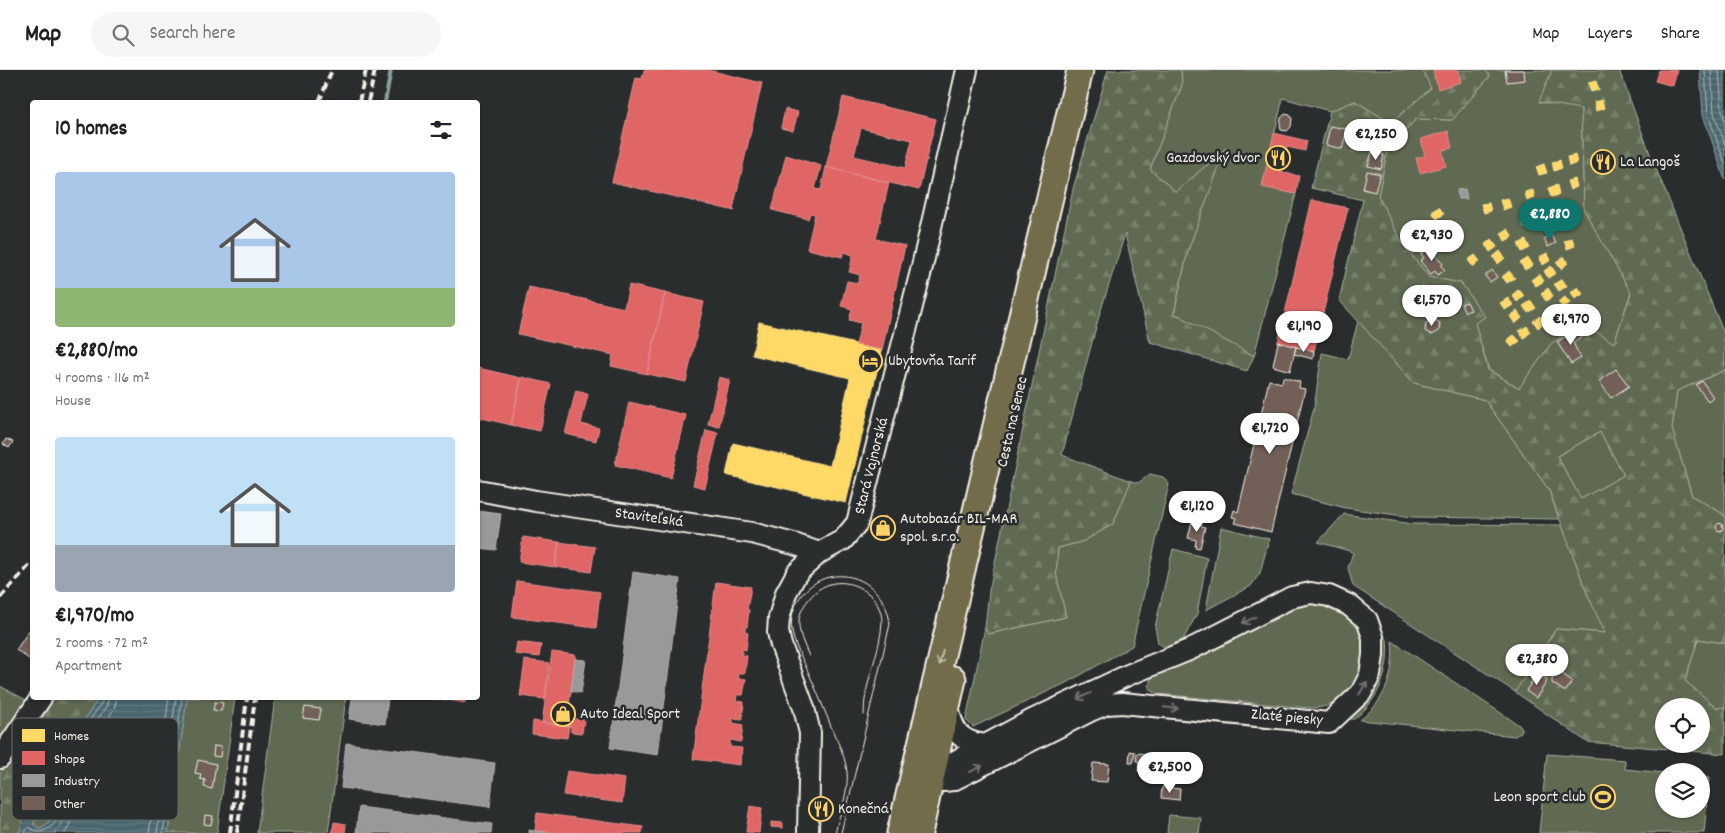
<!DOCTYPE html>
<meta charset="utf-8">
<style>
body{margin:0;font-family:Dekko,sans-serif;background:#f6f6f6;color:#202124;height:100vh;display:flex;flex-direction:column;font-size:19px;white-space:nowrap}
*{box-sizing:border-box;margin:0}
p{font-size:16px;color:#757577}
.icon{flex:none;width:28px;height:28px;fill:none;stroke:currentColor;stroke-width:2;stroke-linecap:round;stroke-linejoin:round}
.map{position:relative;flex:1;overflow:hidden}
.side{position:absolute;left:30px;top:30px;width:450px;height:600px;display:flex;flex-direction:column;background:#fff;border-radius:5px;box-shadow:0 1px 4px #0004}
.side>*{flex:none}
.controls{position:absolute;left:1655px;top:628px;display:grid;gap:10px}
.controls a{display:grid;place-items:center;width:55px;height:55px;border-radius:50%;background:#fff;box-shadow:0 1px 4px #0004;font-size:25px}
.price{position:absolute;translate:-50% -42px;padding:0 11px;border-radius:18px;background:#fff;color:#222;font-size:16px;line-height:32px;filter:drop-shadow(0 1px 2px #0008)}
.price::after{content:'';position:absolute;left:50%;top:30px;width:15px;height:11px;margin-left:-8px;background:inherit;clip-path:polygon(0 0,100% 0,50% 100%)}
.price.active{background:#0f766e;color:#fff}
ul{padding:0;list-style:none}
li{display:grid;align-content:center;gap:10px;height:265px;padding:0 25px}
li span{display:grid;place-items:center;height:155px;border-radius:5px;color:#555}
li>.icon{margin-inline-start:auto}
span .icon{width:90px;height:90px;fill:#fffc;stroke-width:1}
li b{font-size:21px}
h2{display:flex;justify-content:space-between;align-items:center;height:60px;padding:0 25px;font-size:21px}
header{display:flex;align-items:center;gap:30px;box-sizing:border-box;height:70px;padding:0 25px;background:#fff;border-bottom:1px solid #e0e0e0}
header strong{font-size:24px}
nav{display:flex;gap:28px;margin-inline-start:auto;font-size:18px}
.search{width:350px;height:45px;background:#f6f6f6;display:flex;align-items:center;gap:12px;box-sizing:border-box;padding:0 18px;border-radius:28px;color:#757577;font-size:19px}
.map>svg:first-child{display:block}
</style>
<header>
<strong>Map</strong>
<div class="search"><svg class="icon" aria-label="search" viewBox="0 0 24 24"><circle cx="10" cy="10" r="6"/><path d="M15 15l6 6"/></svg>Search here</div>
<nav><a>Map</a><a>Layers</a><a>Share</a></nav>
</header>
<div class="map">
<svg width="1725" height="763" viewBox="0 0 1725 763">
<defs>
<pattern id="forest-firs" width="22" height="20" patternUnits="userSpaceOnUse" patternTransform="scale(1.25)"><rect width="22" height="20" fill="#606b52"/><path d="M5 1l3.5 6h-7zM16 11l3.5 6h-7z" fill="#77816b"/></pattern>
<pattern id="water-rules" width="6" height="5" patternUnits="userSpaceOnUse" patternTransform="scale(1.25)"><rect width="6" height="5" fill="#4a666e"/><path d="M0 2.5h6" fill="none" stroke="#657c83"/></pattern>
</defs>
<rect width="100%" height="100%" fill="#2a2d2e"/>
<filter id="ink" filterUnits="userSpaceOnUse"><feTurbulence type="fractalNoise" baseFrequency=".02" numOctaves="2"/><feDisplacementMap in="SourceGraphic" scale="10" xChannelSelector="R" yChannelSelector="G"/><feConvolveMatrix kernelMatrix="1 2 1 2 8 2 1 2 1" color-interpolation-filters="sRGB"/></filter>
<g filter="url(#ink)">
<!-- green -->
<path fill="#606b52" stroke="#aaae9d" d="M1181,0h245l-2,1 7,17 -40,35 -36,-22 -25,10 -47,-13 -21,88 34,8 -42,162 -80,-42 14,-64 37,-101 -49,43 -26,-23 32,-84z
M1485,0h67l-12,32 41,6 3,102 47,82 -17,51 -63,1 -32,44 -30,-18 -15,-48 11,-5 -24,-34 -32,-6 -27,-34 -24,-47 9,-44 29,-33 36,1 38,-44z
M1358,251l56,62 71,17 64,90 10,29 -148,-2 -65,-9 -55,-14 23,-86 8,-55 26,6z
M1725,300v145l-33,-19 -20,-67 5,-38z
M1600,362l24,43 -43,24 -24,-43z
M1150,404l13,3 6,7 -37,162 -64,36 -95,45 -7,-7 19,-92 4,6 77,-17 -10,-43 2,-26 26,-7 29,-17 18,-43 7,2z
M1344,444l69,10 149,1 25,68 19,40 -50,-4 -41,63 -162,-106 -5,-18 5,-16 -35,-10z
M1221,457l48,12 -9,34 -9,13 -45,24z
M1173,479l34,9 -10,56 -19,35c-9,0 -13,-1 -20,-6l-3,-16z
M1315,531l37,14 14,24 -4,40c-17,17 -26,29 -52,29l-152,-14 -9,-5 1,-9 8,-7 136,-69z
M1384,567l3,2c3,32 -7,60 -33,80h-4z
M1698,569l27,4v64l-8,1 -32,-27z
M1392,571l127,84 3,4 -1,3 -6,4 -155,-16c26,-19 35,-47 32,-79z
M0,616l26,14 -26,41z
M187,628h48l-18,135h-49z
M275,628h71l-18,135h-71z
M1547,684l78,6v9l39,4v36h37v-32l8,1 -5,55h-165z
M1169,745l32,3 -2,15h-32z"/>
<!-- forest -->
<path fill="url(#forest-firs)" stroke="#aaae9d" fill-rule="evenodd" d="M1108,0h73l1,15 -32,84 26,23 50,-44 -38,102 -14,63 80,43 -7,15 -97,-29 -25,-108 -26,82 -37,139 69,26 -18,43 -29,17 -26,7 -2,26 10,43 -78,17 -3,-6 4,-37 84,-402z
M1426,0h59l5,6 -38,44 -36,-1 -29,33 -9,44 24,47 27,34 32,6 24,34 -10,6 13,47 31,18 32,-44 30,-22 33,21 17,-50 -47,-83 -3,-101 -42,-7 13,-32h67l33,89 73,177v34l-48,21 -5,38 20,67 33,19v128l-27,-4 -13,42 32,27 8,-1v47l-138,-12 -72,-50 41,-63 49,4 -18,-40 -38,-103 -64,-90 -71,-17 -75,-83 24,-100 -52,-12 19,-77 25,-10 36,22 40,-35 -8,-17zM1600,362l24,43 -43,24 -24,-43zM1664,636h37v38h-37z
M51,628h48l-32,47 12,16 -11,10 -49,62h-19v-60z
M48,738l5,5c-2,9 -6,12 -14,15l-6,-4 9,-15z"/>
<!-- water -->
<path fill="url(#water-rules)" stroke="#8e9e9f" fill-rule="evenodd" d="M1700,0h25v110l-22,-65z
M99,628h88l-19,135h-149l7,-24 23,-44 19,6 11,-10 -12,-16zM47,738l6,5c-2,9 -6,12 -14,15l-6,-4 9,-14z"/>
<!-- homes -->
<path fill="#ffd966" stroke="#fce08d" d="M1596,11l3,9 -8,2 -3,-9z
M1602,30l2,8 -8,3 -2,-9z
M1575,85l2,8 -8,3 -2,-9z
M1560,90l2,8 -8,3 -2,-9z
M1544,94l3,9 -8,2 -3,-8z
M1575,109l2,8 -7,3 -3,-9z
M1557,115l2,10 -8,2 -3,-9z
M1533,120l2,8 -8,3 -2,-9z
M1508,128l3,9 -8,3 -3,-10z
M1489,133l2,8 -7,2 -3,-9z
M1571,135l4,8 -7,3 -4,-9z
M1439,137l5,7 -7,5 -5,-7z
M1528,147l5,8 -8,4 -4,-8z
M1455,158l5,7 -7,5 -5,-6z
M1508,159l5,8 -8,4 -4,-8z
M1572,168l3,8 -8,3 -3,-8z
M1492,169l5,8 -7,5 -5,-8z
M1526,170l4,8 -8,4 -4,-8z
M1500,181l5,7 -7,6 -5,-7z
M1547,183l4,7 -8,5 -4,-8z
M1475,185l5,6 -7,6 -5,-7z
M1564,186l4,7 -7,6 -5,-7z
M1528,188l5,7 -8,5 -5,-7z
M1551,196l5,7 -8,5 -4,-7z
M1509,201l6,7 -8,5 -5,-6z
M1539,204l5,7 -8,5 -5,-6z
M1562,209l5,7 -8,5 -5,-7z
M1578,217l5,7 -8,5 -4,-7z
M1548,218l5,8 -7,5 -5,-7z
M1519,219l5,7 -7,6 -5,-7z
M1565,227l5,6 -7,5 -5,-6z
M1508,228l5,7 -8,5 -5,-7z
M1531,231l5,7 -8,5 -5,-7z
M1553,236l5,6 -7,6 -5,-7z
M1517,241l5,7 -7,6 -5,-8z
M1540,246l5,6 -7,6 -5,-7z
M759,252l123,28 -36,153 -120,-28 7,-32 97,23 20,-88 -98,-23z
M1527,256l4,6 -7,6 -5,-7z
M1514,265l6,6 -8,6 -5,-7z"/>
<!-- shops -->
<path fill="#e06666" stroke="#e6908d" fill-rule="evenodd" d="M644,0h64l54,13 -29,126 2,2 -123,-29 24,-104 6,1z
M1433,0h25l3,12 -23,7z
M1659,0h18l-4,16 -18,-5z
M843,27l93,22 -10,40 2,1h-2l-7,30 -93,-23zM861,58l51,12 -7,28 -51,-12z
M785,39l13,3 -5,19 -12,-3z
M1448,61l4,17 -10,2 4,16 -26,7 -4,-15 9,-2 -4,-17z
M1274,63l33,8 -2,10 -18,-4 -6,25 18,4 -3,18 -34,-7z
M1604,84l6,4v8l-8,4 -6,-5v-7z
M786,85l35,11 -6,23 6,1 5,-23 63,16 -13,56 29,7 -23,104 -26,-5 5,-22 -12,-3 3,-11 -11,-3 6,-25 11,2 2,-8 -11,-3 4,-17 -9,-3 -2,5 -35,-8 8,-35 -5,-1 -2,6 -36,-9z
M1312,130l36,8 -34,143 -36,-9z
M629,215l36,8 -18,81 -36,-8 2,-11 -95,-21 11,-47 95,21z
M665,223l39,9 -18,80 -39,-8z
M478,298l43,10 -10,47 -33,-8z
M522,307l29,7 -11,47 -29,-6z
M719,307l11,3 -11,47 -11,-3z
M576,320l12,4 -7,30 18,4 -3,13 -31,-7z
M629,332l57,13 -15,63 -56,-13z
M706,360l12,3 -13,55 -12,-3z
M885,446l9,14 -13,9 -10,-13z
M523,467l36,5 -4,25 -36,-5z
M559,472l36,5 -4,25 -36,-5z
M517,511l83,11 -4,36 -84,-11z
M716,512l35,5 -4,23h2l-2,17h-2v5l3,1 -2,17 -4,-1v6l5,1 -2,17h-6l-1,5 8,1 -3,16h-6l-1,6 8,1 -2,17 -9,-1v5l10,2 -2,17 -11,-2v7l12,1 -2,17 -47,-6z
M517,572l24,3 -2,12 -24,-3z
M552,582l24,3 -10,71 -24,-3z
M525,590l24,3 -4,36 -25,-3z
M454,628h11v5l-11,-2z
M567,648l17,2 -2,13 -11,-1v-6h-5z
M533,651l36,5 -2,12 -35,-4z
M567,701l58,8 -3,24 -59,-8z
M818,732h7l-1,14 -6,-1z
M750,736l12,2 -3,25 -13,-1z
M537,743l106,14 -1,6h-89l-18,-2z
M334,752l12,2 -1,9h-13z
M771,752l12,1v5l-12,-1z"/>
<!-- industry -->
<path fill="#999" stroke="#b4b3b1" d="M1465,119l2,10h-9l-1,-9z
M478,441l23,3 -5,36 -18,-2z
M633,502l47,7 -22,176 -48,-7z
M575,589l11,1 -5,33 -10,-2z
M352,628h36l-3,26 -36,-5z
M426,628h28v3z
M346,673l149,20 -5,44 -149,-19z
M359,737l133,17 -1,9h-135z
M529,760l6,1 18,2h-24z"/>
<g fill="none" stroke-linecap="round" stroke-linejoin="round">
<!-- shore -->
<path stroke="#b0b9b7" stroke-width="1" d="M1705,0l3,44 17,50
M1711,0l3,43 11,32
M1719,0l3,41 3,10
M25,763l3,-6 10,5c16,-2 28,-17 11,-29l-11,3 -2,-3 15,-31 18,4 14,-12v-6l-9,-14 28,-42 1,-4
M54,763c13,-12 13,-30 -6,-37l-1,-2 8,-15 17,3 15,-13 3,-11 -8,-14 25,-39 2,-7
M65,763c6,-8 9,-22 3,-31 -3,-5 -8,-7 -10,-12l2,-2c15,4 37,-9 38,-26 0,-8 -5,-12 -7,-18l23,-35 3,-11
M149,763l20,-135
M157,763l19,-135
M163,763l19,-135"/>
<!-- stream -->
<path stroke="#8e9e9f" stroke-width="4" d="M385,32l6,-32"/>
</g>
<!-- building -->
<path fill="#726159" stroke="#f4f1e8" d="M1505,0h19l1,10 -18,2z
M1285,44l5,1 2,4 -1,8 -4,4 -6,-1 -1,-5 1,-7z
M1330,56l17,3 -5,20 -16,-4z
M1372,82l12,3 -3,14 -13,-3z
M1367,101l13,3 -5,18 -12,-3z
M1551,165l5,8 -8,4 -4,-8z
M1427,179l3,4 3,-2 10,13 -2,2 4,4 -7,5 -3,-4 -4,3 -11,-13 4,-3 -3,-4z
M1492,200l5,7 -7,5 -5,-6z
M1467,232l4,8 -6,2 -4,-8z
M1433,249l7,4 -1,8 -7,4 -7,-4 1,-8z
M1578,258l6,8 -11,7 8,15 -10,6 -14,-22z
M1278,272l18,5 -6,24 -17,-5z
M1296,277l18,4 -1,8 -19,-5z
M1616,299l13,17 -18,12 -12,-17z
M1283,307l17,5 -1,6 6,1 -34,143 -36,-9 2,-5 -5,-1 2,-7 4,2 31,-132 13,3z
M1702,311l11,16 -5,4 -12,-16z
M6,369l7,3 -4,6 -6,-4z
M1192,451l10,3 -1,2 4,1 -5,21 -5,-1 1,-7 -8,-2z
M1719,453l3,1 1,4 -2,3 -4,-1 -1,-4z
M32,556v35l-16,-11z
M1557,603h4l11,8 -6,10h-2l-12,-8v-4z
M1538,604l9,6 -1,3 -10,15 -10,-7 9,-15z
M215,632l8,1 -2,8 -8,-1z
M305,637l16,2 -2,11 -16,-2z
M214,676l7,1 -1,10 -7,-1z
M1130,681l5,1 -2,11 -4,-1z
M1137,683l19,2 -2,17 -16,-1 1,-10h-3z
M1185,687l16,2 -1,17 -16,-1z
M198,690l18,4 -4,25 -8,-2 1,-7 -5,-1 1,-5 -6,-1z
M1093,693l16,1 -2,18 -16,-1z
M1162,717l18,2 -1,11 -18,-2z
M205,745l8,1 -2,9 -7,-1z"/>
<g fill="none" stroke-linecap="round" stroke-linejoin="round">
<defs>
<path id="minor" d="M478,420l58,11 216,32 42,11 25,9
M947,634c6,26 10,37 38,41
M0,688l41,-60
M925,711l7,-6 27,-16 73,-39 96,-45 61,-25 103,-53 19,-4 18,3 20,9 18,15 6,17v18l-3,20 -9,18 -32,30 -207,-20 -15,1 -17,7 -137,69 -9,1 -12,-6
M808,763l2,-100 -6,-25 -23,-63 -3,-13 1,-14 7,-25 11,-20 22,-20 24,-13 14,-17 64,-252 46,-201"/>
<path id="major" d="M900,763l180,-763
M919,763l34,-154"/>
</defs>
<!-- minor casing -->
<use href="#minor" stroke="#f4f1e8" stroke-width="24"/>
<!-- major casing -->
<use href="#major" stroke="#f4f1e8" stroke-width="29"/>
<!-- minor -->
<use href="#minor" stroke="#2a2d2e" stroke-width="20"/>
<!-- major -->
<use href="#major" stroke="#726c4b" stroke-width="25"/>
<!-- tram -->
<path stroke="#f4f1e8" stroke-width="1" d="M809,586c-5,-11 -11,-24 -10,-36 1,-8 5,-15 10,-21 16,-21 41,-21 60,-5 7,5 13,18 13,27 -1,32 -19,62 -18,94
M835,763c5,-21 16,-46 11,-67 -2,-11 -7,-22 -12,-32 -9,-23 -18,-45 -28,-67 -5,-11 -12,-23 -14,-36 -4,-24 13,-48 37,-54 31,-7 58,16 61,47l-49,209"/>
<!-- rail -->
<path stroke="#f4f1e8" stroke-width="4" stroke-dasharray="8 4" stroke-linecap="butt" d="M319,32l13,-32
M359,32l7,-32
M368,32l7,-32
M0,528l32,-36
M230,763l17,-135
M237,763l18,-135"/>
</g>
<!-- one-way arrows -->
<defs><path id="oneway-shaft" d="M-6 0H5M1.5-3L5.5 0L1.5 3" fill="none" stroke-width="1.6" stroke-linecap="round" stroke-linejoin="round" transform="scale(1.25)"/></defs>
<g stroke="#71726f">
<use href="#oneway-shaft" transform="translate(1249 550) rotate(153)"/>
<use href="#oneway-shaft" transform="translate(1363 618) rotate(-59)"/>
<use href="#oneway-shaft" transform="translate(1084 626) rotate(155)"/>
<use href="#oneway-shaft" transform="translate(1171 638) rotate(6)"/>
<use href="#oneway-shaft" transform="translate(976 699) rotate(-27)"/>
</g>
<use stroke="#c0bca9" href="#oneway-shaft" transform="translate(941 588) rotate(104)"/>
</g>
<!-- icons -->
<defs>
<symbol id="restaurant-ring" viewBox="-11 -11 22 22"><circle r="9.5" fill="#2a2d2e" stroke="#ffd166" stroke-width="1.5"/><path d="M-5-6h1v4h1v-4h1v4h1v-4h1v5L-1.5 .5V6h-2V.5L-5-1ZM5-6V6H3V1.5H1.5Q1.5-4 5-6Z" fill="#ffd166"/></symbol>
<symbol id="hotel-ring" viewBox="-11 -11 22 22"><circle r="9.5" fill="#2a2d2e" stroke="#ffd166" stroke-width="1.5"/><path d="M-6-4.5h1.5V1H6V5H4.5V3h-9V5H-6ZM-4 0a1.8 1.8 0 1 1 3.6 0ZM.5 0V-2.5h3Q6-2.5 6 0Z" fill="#ffd166"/></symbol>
<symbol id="shop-ring" viewBox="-11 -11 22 22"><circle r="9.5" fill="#2a2d2e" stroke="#ffd166" stroke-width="1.5"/><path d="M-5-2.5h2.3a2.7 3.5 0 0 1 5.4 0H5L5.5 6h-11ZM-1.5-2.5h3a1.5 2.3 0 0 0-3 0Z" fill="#ffd166"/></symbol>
<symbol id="stadium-ring" viewBox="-11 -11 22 22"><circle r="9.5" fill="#2a2d2e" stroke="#ffd166" stroke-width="1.5"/><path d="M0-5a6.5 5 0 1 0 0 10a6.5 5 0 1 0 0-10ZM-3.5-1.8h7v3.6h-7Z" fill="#ffd166"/></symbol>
</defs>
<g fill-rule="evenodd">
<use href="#restaurant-ring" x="1264" y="74" width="28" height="28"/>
<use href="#restaurant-ring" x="1589" y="78" width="28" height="28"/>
<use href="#hotel-ring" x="856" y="277" width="28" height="28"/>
<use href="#shop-ring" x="869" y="444" width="28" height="28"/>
<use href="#shop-ring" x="549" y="630" width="28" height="28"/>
<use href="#stadium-ring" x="1589" y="713" width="28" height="28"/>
<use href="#restaurant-ring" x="807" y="725" width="28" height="28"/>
</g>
<g text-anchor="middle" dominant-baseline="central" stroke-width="5" stroke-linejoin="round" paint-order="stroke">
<!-- poi labels -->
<g font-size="16" fill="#f4f1e8" stroke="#2a2d2e" text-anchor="start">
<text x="1260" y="88" text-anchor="end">Gazdovský dvor</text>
<text x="1620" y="92">La Langoš</text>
<text x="888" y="291">Ubytovňa Tarif</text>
<text x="900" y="449">Autobazár BIL-MAR<tspan x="900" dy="18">spol. s.r.o.</tspan></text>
<text x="580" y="644">Auto Ideal Sport</text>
<text x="1586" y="727" text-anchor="end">Leon sport club</text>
<text x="838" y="739">Konečná</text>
</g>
<!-- street labels -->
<g font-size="16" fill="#f4f1e8" stroke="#2a2d2e">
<text transform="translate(1013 352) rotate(-77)">Cesta na Senec</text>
<text transform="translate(872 396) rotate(-76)">Stará Vajnorská</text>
<text transform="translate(649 448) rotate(8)">Staviteľská</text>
<text transform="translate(1287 648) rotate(5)">Zlaté piesky</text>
</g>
</g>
<!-- legend -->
<rect x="12" y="648" width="166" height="102" rx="8" fill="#2a2d2e" stroke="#676866" stroke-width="1"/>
<rect x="22" y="659" width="23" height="13" fill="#ffd966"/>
<rect x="22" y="681" width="23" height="14" fill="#e06666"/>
<rect x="22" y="704" width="23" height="13" fill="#999"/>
<rect x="22" y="726" width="23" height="14" fill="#726159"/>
<g font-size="14" fill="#f4f1e8">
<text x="54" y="670">Homes</text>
<text x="54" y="693">Shops</text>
<text x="54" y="715">Industry</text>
<text x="54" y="738">Other</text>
</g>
</svg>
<div class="controls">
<a><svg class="icon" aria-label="locate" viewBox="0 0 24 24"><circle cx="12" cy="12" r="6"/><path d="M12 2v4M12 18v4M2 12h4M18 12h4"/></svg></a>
<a><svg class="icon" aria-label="layers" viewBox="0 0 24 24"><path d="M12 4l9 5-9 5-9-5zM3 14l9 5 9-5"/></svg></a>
</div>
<b class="price" style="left:1376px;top:91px">€2,250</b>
<b class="price active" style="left:1550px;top:171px">€2,880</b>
<b class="price" style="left:1432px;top:192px">€2,930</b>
<b class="price" style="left:1432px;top:257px">€1,570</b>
<b class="price" style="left:1571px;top:276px">€1,970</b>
<b class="price" style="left:1304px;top:283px">€1,190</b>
<b class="price" style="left:1270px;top:385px">€1,720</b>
<b class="price" style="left:1197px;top:463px">€1,120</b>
<b class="price" style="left:1537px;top:616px">€2,380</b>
<b class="price" style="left:1170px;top:724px">€2,500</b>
<section class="side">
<h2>10 homes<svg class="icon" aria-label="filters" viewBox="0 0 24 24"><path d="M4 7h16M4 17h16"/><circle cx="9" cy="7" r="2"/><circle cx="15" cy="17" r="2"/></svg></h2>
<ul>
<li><span style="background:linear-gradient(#a9c7e8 75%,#8fb573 0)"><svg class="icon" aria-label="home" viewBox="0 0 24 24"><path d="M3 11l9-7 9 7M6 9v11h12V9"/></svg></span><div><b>€2,880/mo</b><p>4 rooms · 116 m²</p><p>House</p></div></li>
<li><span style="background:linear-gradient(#bfe0f5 70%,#9aa5b1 0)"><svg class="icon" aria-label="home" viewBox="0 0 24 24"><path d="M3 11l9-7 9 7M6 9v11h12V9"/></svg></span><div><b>€1,970/mo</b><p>2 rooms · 72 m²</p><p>Apartment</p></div></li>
</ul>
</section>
</div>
